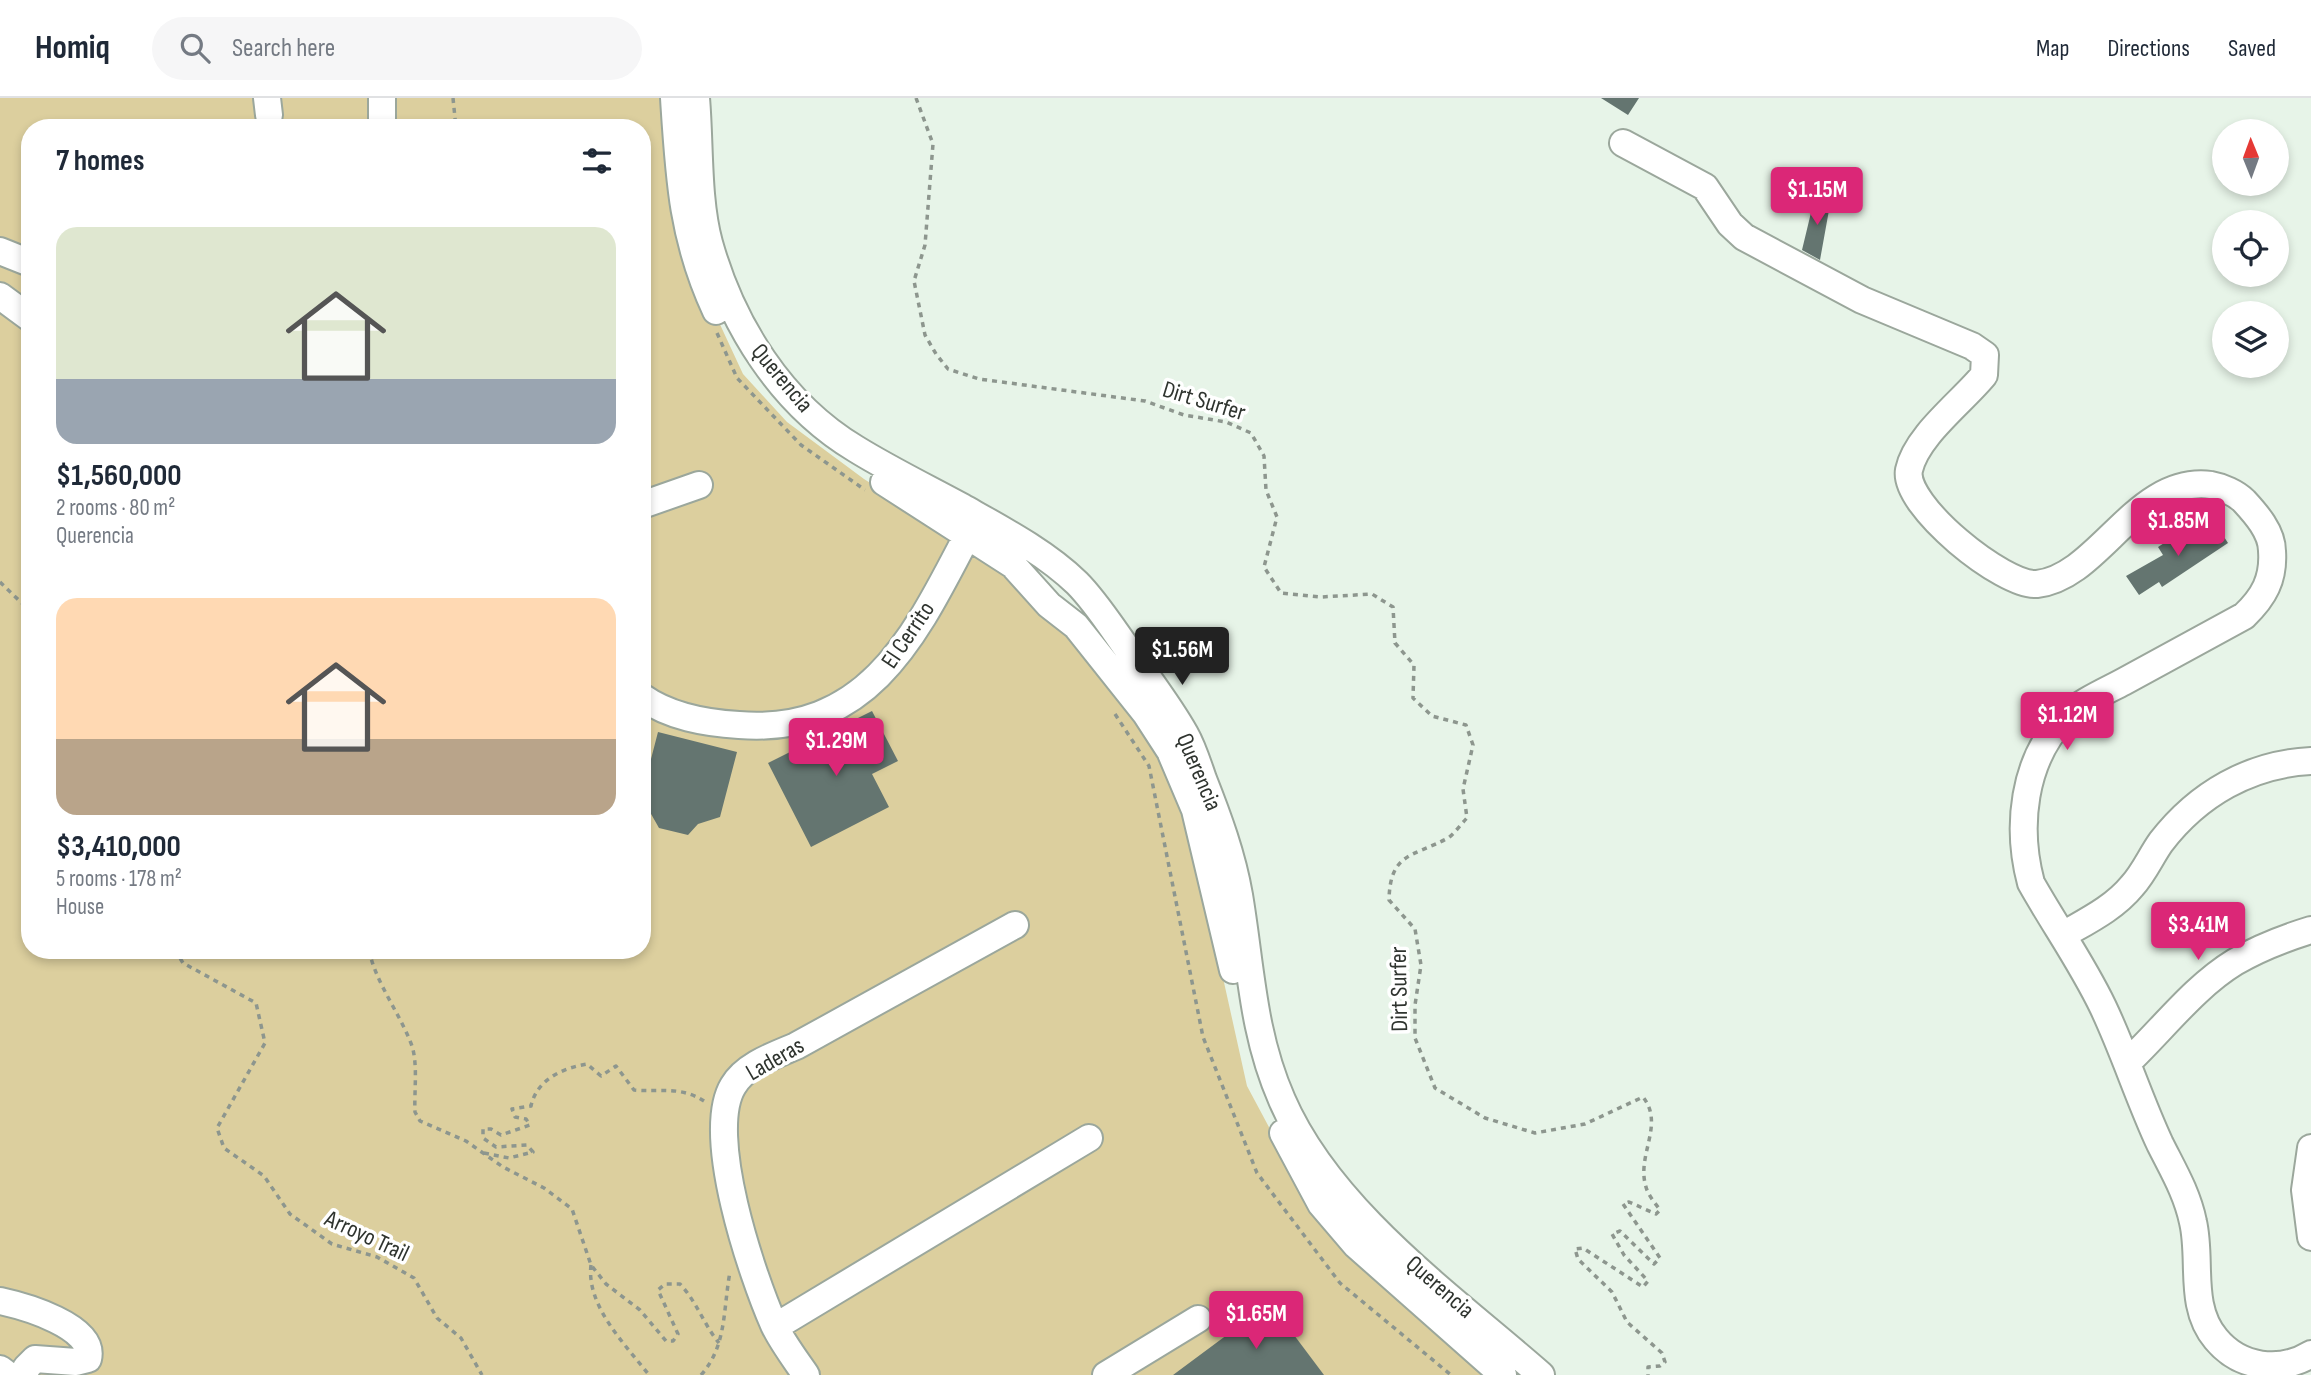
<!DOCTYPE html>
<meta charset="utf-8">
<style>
body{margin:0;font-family:"Sofia Sans Condensed",sans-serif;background:#f6f6f7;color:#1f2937;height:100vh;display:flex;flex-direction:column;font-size:26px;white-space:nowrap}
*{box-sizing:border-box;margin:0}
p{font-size:23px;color:#747a83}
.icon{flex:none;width:38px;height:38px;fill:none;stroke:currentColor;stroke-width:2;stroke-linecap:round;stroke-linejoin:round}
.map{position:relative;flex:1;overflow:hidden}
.side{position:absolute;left:21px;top:21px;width:630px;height:840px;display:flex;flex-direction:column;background:#fff;border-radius:28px;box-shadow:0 4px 10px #0003}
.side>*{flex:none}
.needle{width:46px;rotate:359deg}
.tools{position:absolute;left:2212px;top:21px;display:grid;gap:14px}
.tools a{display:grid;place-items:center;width:77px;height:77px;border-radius:50%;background:#fff;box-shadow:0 4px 10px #0003;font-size:35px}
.price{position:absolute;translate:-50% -60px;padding:0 16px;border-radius:7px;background:#db2777;color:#fff;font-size:23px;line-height:46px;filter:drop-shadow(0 2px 4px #0008)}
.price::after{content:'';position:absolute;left:50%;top:42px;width:21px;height:16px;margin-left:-10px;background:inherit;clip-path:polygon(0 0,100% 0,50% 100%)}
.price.current{background:#222;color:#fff}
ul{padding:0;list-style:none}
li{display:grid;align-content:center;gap:14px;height:371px;padding:0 35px}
li span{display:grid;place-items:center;height:217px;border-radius:21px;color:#555}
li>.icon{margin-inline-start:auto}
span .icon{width:126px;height:126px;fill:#fffc;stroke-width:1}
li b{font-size:30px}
h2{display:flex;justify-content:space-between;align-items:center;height:84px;padding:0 35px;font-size:30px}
header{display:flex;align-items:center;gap:42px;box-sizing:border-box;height:98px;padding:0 35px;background:#fff;border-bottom:2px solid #e0e1e3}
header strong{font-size:33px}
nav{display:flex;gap:38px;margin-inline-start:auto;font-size:24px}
.search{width:490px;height:63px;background:#f6f6f7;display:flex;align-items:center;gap:18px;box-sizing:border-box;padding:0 24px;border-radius:38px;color:#747a83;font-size:26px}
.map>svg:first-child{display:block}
</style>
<header>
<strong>Homiq</strong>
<div class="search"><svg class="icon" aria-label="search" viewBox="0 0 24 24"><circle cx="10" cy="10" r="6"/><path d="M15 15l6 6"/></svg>Search here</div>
<nav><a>Map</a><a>Directions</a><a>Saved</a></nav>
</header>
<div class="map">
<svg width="2311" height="1277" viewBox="0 0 2311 1277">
<rect width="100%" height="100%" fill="#e7f4e8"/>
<!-- green -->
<path fill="#dccf9e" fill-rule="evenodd" d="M0,0h660l17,126 14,38 52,112 44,48 77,57 135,87 101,104 59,80 31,79 57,257 62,116 184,173h-1493zM30,30h612v822h-612z"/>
<!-- building -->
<path fill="#647570" d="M1601,0h38l-11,17z
M1815,98l16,3 -11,61 -18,-10z
M2215,425l13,20 -66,44 -3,-5 -20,13 -13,-19 37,-21 -5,-8 14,-9 17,-9 5,8z
M872,613l26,50 -26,13 17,33 -78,40 -43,-84z
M658,634l79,20 -17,65 -22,7 -10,11 -29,-7 -17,-30v-41l9,2z
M1270,1205l54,72h-151z"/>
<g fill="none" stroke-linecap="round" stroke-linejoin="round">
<defs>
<path id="minor" d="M267,0l2,17
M674,0c5,79 8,140 42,213
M696,0c4,46 1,101 13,145 23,82 72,161 147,206 34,21 71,39 106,58 39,22 83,45 115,76 20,20 37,48 54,71 18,26 39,53 54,80 8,14 13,31 18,45 15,38 29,76 36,116 12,71 13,137 43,205 48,111 170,197 259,275
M382,30v-30
M1623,45l82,44 25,37 14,13 118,63 110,46 13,9 -1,20c-22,27 -68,61 -75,95 -7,35 95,117 128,114 63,-7 99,-109 174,-99 11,2 25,8 33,16 12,13 28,31 28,50 2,28 -8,46 -28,65 -40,22 -81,44 -121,66 -19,10 -44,21 -59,36 -41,43 -48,109 -33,165 23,41 51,80 72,124 21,44 36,92 57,137 13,26 27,49 33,78 9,38 -5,84 23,117 24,29 64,34 95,15
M0,153l30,12
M0,198l30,22
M884,384l129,83 36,40 27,21 70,88 24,37 25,59 38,160
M642,407l57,-20
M642,599c28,20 63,26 97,28 137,11 182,-103 236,-204
M2063,837c24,-14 51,-27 69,-49 12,-13 19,-30 29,-44 37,-48 89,-78 150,-81
M2127,965c35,-33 67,-76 108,-101 24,-14 50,-24 76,-32
M1283,1035l38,71 35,41 147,130
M2311,1050l-6,42 6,47
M0,1203c23,5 96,25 88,58l-12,3 -41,-3 -9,9 -1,7
M775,1229l314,-189
M0,1271l8,6
M806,1277c-11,-16 -24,-33 -32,-50 -22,-50 -70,-191 -41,-239 12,-21 42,-31 63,-40l219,-121
M1106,1277l92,-56"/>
</defs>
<!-- minor casing -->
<use href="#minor" stroke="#9ba79c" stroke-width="30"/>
<!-- path -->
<path stroke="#8d968e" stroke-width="3.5" stroke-dasharray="5 5" stroke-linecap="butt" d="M453,0l3,30
M916,0l17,46 -8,101 -11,36 11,54 11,19 12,15 31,10 166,22 39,14 42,7 25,11 13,23 2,34 11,27 -13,50 17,26 40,4 51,-3 21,13 2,36 19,22 -1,33 19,18 34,9 7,20 -10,44 4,29c-6,6 -12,15 -19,20 -35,19 -58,14 -59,62l26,29 6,36 -6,40v33l20,50 50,30 50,15 50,-9 58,-27c22,28 -7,58 3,90 2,8 9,16 14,23l-4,4 -27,-12 -6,2 37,54 -6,6 -34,-33 -8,3 12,21 24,26 -5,6 -60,-39 -8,1 3,10 34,33 15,30 35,31 3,9 -5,4 -12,1v8
M717,235l20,45 64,67 64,45
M0,484l30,29
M1115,616l34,52 54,271 54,136 83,110 111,92
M175,852l8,13 73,40 9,40 -48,85 7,20 40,28 26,38 42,30 45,13 37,21 23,40 24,20 21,37
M369,852c7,34 31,63 43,96 6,19 2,46 3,66l5,9 46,20 37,26 41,21 28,21 19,56 15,19 34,26 26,31h7l5,-7 -20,-44 7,-6h15c17,18 24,41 39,59
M484,1055l25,5 24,-6 -6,-7 -31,2 -13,-9v-9h8l10,6 29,-10 -4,-6 -11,-2 -3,-8 19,-3c6,-27 32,-38 56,-42l14,12 15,-10 18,24c26,2 47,-4 70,11
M591,1167c-5,41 34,79 58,110
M701,1277c26,-29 22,-66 29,-103"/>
<!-- minor -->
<use href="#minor" stroke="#fff" stroke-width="26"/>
</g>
<g text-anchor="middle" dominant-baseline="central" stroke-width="7" stroke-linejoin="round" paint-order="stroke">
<!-- street labels -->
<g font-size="24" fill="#2f342f" stroke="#fff">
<text transform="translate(782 280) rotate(50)">Querencia</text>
<text transform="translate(1204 303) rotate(17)">Dirt Surfer</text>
<text transform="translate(908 537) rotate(-56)">El Cerrito</text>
<text transform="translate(1199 674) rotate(67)">Querencia</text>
<text transform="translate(1399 891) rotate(-91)">Dirt Surfer</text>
<text transform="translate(775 961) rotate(-30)">Laderas</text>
<text transform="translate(367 1138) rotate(25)">Arroyo Trail</text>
<text transform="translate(1440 1189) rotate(41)">Querencia</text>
</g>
</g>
</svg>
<div class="tools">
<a><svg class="needle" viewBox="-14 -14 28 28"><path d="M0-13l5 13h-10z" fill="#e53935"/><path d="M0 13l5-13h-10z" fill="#747a83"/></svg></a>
<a><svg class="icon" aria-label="locate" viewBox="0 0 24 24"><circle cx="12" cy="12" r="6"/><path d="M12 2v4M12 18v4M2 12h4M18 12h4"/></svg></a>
<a><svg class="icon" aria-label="layers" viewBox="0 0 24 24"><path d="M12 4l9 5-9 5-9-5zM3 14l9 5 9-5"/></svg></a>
</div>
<b class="price" style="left:1817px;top:129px">$1.15M</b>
<b class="price" style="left:2178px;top:460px">$1.85M</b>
<b class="price current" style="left:1182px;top:589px">$1.56M</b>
<b class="price" style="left:2067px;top:654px">$1.12M</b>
<b class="price" style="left:836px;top:680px">$1.29M</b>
<b class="price" style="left:2198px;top:864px">$3.41M</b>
<b class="price" style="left:1256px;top:1253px">$1.65M</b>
<section class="side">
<h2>7 homes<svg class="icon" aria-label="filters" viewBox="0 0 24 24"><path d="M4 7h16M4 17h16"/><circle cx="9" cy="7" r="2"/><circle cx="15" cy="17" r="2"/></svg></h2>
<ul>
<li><span style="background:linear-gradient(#dfe7d0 70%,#9aa5b1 0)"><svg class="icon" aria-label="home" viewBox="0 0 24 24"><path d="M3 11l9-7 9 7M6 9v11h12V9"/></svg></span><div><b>$1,560,000</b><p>2 rooms · 80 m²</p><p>Querencia</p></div></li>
<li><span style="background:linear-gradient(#ffd9b3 65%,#b9a48a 0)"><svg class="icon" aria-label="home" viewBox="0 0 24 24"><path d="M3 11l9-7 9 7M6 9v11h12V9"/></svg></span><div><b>$3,410,000</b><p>5 rooms · 178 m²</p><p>House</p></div></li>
</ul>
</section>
</div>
